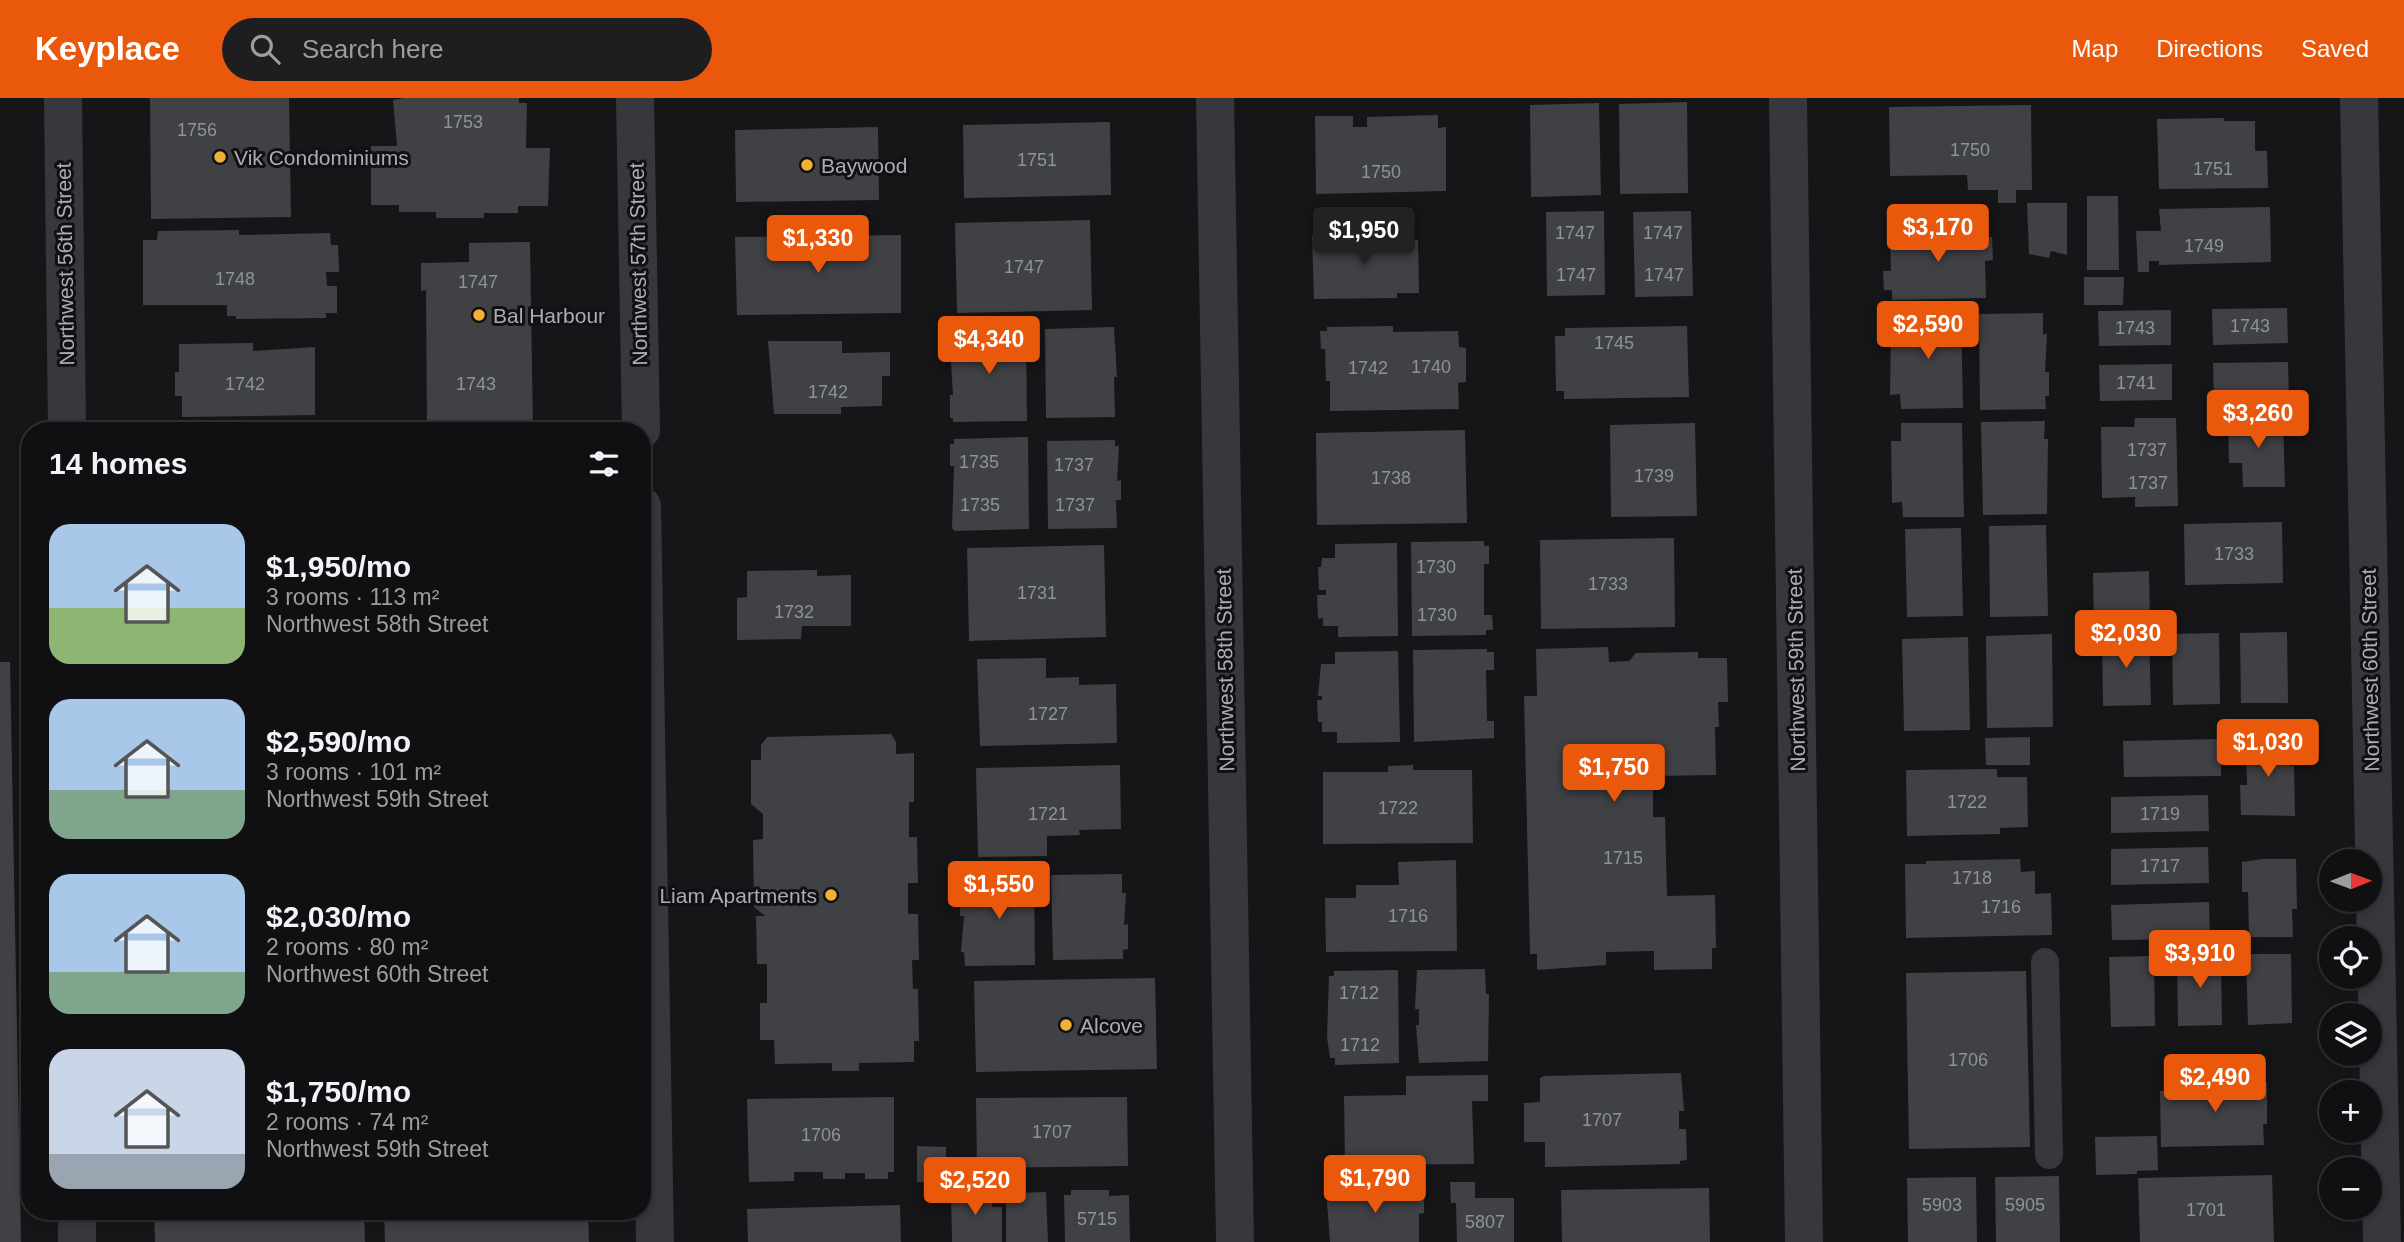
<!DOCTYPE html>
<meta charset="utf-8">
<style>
body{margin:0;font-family:Helvetica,sans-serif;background:#1e1e20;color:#f1f3f6;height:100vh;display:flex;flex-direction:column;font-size:26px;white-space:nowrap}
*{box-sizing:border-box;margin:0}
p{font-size:23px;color:#9c9d9f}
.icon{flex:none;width:38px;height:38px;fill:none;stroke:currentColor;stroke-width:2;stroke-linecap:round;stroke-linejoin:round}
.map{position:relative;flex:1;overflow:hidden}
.drawer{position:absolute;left:21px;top:324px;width:630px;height:798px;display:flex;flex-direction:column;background:#101012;border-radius:28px;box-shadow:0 4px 10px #0003,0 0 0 2px #303032}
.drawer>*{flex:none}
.needle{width:46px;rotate:89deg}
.tools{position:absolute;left:2319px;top:751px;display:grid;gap:14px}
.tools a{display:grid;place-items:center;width:63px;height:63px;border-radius:50%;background:#101012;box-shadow:0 4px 10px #0003,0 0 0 2px #303032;font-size:35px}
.price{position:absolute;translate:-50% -60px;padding:0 16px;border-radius:7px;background:#ea580c;color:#fff;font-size:23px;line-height:46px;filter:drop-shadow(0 2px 4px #0008)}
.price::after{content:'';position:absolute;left:50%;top:42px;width:21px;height:16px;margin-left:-10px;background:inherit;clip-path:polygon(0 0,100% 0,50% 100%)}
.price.active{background:#222;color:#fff}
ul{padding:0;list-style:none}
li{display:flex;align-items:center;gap:21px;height:175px;padding:0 28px}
li span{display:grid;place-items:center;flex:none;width:196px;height:140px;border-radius:21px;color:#555}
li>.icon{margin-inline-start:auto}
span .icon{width:84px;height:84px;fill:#fffc;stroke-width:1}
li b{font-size:30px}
h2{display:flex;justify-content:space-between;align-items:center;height:84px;padding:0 28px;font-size:30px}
header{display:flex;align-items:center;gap:42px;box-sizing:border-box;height:98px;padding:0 35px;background:#ea580c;color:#fff}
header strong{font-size:33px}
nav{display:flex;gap:38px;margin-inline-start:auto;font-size:24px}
.search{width:490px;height:63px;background:#1e1e20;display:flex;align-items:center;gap:18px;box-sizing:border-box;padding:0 24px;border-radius:38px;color:#9c9d9f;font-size:26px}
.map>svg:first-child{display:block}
</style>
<header>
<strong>Keyplace</strong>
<div class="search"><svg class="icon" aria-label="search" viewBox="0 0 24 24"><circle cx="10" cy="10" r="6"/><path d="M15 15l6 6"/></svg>Search here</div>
<nav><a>Map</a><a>Directions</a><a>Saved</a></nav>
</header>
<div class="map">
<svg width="2404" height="1144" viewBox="0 0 2404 1144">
<rect width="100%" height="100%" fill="#161618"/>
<!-- building -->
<path fill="#404145" d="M150,0h139l2,119 -140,2z
M404,0h115v5h8l-1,45h24l-2,58h-30v7h-34v5h-48v-6h-37v-7h-28v-59h26l-4,-46z
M1687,4l1,91 -68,1 -1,-90z
M1599,5l2,92 -70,2 -1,-92z
M2031,7l1,85h-16v13h-18v-13h-30l-1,-15 -77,1 -1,-69z
M1438,17v13l8,-1v64l-130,3 -1,-78h38v11h14v-10z
M2224,20v3h31v30h12l1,37 -109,1 -2,-70z
M1110,24l1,73 -147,3 -1,-73z
M878,29l1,73 -143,2 -1,-72z
M2087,98h31l1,74h-32z
M2027,105h40v52l-16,-4 -2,7 -20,-4z
M2270,109l1,55 -112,3v-4h-10v11h-11l-2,-41h25l-2,-22z
M1604,113l1,84 -58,1 -1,-84z
M1691,113l2,85 -58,1 -2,-85z
M1090,122l2,90 -135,3 -2,-90z
M1984,130v9h8l1,23 -8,1 1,37 -94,2v-10h-8l-1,-19h8l-1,-41z
M239,132v5l91,-2 1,12h7l1,27h-13l1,14h10v27h-11v5l-90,1v-3h-9v-11h-84v-65h14l1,-9z
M1393,136v6h25l1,53h-22v5l-83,1 -2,-64z
M901,137v78l-164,2 -2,-78z
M530,144l3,188h-106l-1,-140 -5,1v-28l48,-1v-19z
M2084,179h40l-1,28h-39z
M2287,210l1,35 -75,2 -1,-36z
M2171,212v35l-72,1 -1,-35z
M1961,214l2,96 -62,1 -1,-15 -10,1 1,-67 10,-1v-14z
M2043,215v21h4l-2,38h4v24h-4l1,13 -66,1 -1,-96z
M1393,228v6l65,-1 1,16 7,1v34l-8,1 1,26 -129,2v-30h-4l-1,-32h-4l-1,-18h7v-4z
M1687,228l2,71 -125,2v-8h-8l-1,-55h10v-8z
M1114,229l3,50h-3l1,40 -69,1 -1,-89z
M1026,231l1,92 -74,1v-4h-3v-23h3l-4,-63z
M768,243h74v12l48,-1v24h-8v30l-41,1v7h-67z
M253,245v8l62,-4v68l-133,2v-21h-7v-24h4v-28z
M2288,264l1,35 -75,2 -1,-36z
M2172,266v36l-72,1 -1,-36z
M2228,319h55l2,70h-42l-1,-24h-13z
M2135,320h41l2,88 -43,1v-10l-33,1 -1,-71h33z
M2045,323l-1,18h4l-1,75 -64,1 -2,-93z
M1695,325l2,93 -86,1 -1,-92z
M1901,325h61l2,94h-61l-1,-15 -10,1 -1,-62h10z
M1465,332l2,93 -150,2 -1,-92z
M1028,339l1,92 -74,2 -3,-3 2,-62h-4v-22h4v-5z
M1115,342v6h4l-2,35 4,-1v20h-5l1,28 -69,1 -1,-88z
M2282,424l1,61 -98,2 -1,-61z
M2046,427l2,91 -58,1 -1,-91z
M1961,430l2,88 -56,1 -2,-88z
M1674,440l1,89 -134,2 -1,-89z
M1484,443v5h5v18h-5v51h8l1,15h-7v5l-74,1 -1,-94z
M1397,445l1,93 -60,1v-11h-15v-8l-5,1 -1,-24h9v-5h-7l-1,-23h3l1,-9h13v-14z
M1104,447l2,92 -137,4 -2,-93z
M817,472v6l34,-1v51h-49l-1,13 -64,1v-42l10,-1v-26z
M2149,473l1,49 -56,1 -1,-48z
M2287,534l1,71h-47l-1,-70z
M2219,535l1,71 -47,1 -1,-71z
M2052,536l1,93 -66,1 -1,-92z
M2149,536l2,71 -48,1 -1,-70z
M1968,539l2,93 -66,1 -2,-92z
M1608,549l1,15 20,-1 7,-8 62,-1v6h29l1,44h-10l1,25h-4l1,48 -63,1v41h12l2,79 48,-1 1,53h-4v21l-58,1v-19l-48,1v13l-69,5v-16h-7l-6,-258h13l-1,-47z
M1487,551v3h7v18h-8l1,51h7v17l-80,4 -1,-92z
M1398,553l2,91 -63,1v-11h-15v-10h-4l-1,-22h5v-4h-4l3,-32h14v-12z
M1046,560v20l33,-1v8l37,-1 1,59 -137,3 -3,-87z
M0,564h10l11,580h-21z
M891,636l5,8v12l18,-1v49h-5v35h8l1,46h-10v31h10l1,46h-7l1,29h5l1,52h-5v21l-55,1v8h-27v-8l-57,1 -1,-24h-14v-37h7v-39h-10l-1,-48h9l-11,-9 -1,-67 10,-1v-25l-12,-10v-44h10v-15l6,-8z
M2030,639v28h-44l-1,-27z
M2289,640l1,28h4l1,50 -54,-1 -1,-30h7l-1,-46z
M2221,641v37l-97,1 -1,-36z
M1120,667l1,64 -42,1 1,5 -33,1v20l-69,1 -2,-89z
M1413,667v5h59l1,73 -150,1v-72h65v-6z
M1997,671v8h30l1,50 -28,1v6l-93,2 -1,-66z
M2208,697l1,36 -98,2v-36z
M2208,749l1,36 -98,2v-36z
M2020,761l1,13 14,-1v23l16,-1 1,42 -146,3 -1,-74h21v-3z
M2263,761h33l1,50h-5l1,28h-44l-1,-45h-6v-30z
M1456,762l1,91 -131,1 -1,-54h31v-13h43l-1,-23z
M1122,776v19h4l-2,32 4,-1v25l-5,1v9l-70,1 -2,-85z
M1034,777l1,90 -70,1 -1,-14h-3l3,-36h-4v-25h6l-1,-15z
M2209,804l1,37 -98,1 -1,-35z
M2246,856h45l1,69 -44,2z
M2221,857l1,70 -44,1 -1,-70z
M2154,858l1,70 -44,1 -2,-70z
M1485,871l1,25h3l-1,67 -69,2 -3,-38h3v-16h-4l2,-39z
M1398,872l1,93 -64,2v-7h-5l-3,-21 2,-61h5v-5z
M2026,873l4,176 -121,2 -3,-176z
M1155,880l2,91 -181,3 -2,-91z
M1681,975l3,38h-5v18h7l1,31 -7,1v3l-135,3v-25h-21v-39l16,-1v-24l4,-2z
M1488,977v26h-16l2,63 -129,1 -1,-69 62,-1v-19z
M2237,980v4h30v42h-4l1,21 -103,2 -1,-56 36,-1v-11z
M894,999v75h-6v7h-23v-6h-20v6h-22v-7h-29v9l-45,1 -2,-83z
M1127,999l1,69 -151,2 -1,-70z
M2157,1038l1,34 -21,1v3l-41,1 -1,-38z
M917,1048l29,1v35h-29z
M2272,1077l2,67h-134l-2,-64z
M2059,1078l1,66h-64l-1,-65z
M1976,1079l1,65h-69l-1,-64z
M1450,1084h25v16h39v44h-57l-1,-39h-5z
M1416,1090l1,7 7,-1v19l-5,1v28h-89l-4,-52z
M1709,1090l1,54h-148l-1,-52z
M993,1092l-1,17h10v35h-50l-1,-51z
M1071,1092h38v6l20,-1 1,47h-65l-1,-47h7z
M1046,1094l2,50h-42v-40h4l-1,-5h6v-4z
M900,1107l1,37h-153l-1,-33z
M154,1113h210l1,31h-210z
M384,1113h204l1,31h-204z"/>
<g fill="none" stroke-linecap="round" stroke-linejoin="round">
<!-- service -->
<path stroke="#37383d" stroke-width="28" d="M2045,864l4,193"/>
<!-- minor -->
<path stroke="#37383d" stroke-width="38" d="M63,0l4,332
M635,0l6,332
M1215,0l20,1144
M1788,0l16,1144
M2359,0l23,1144
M642,408l13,736
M77,1113v31"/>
</g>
<!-- markers -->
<g fill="#f2b134" stroke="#111113" stroke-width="2.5">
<circle cx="220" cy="59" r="7"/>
<circle cx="807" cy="67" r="7"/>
<circle cx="479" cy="217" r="7"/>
<circle cx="831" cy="797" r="7"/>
<circle cx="1066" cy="927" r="7"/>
</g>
<g text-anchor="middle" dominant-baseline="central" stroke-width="6" stroke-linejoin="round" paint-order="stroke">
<!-- number labels -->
<g font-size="18" fill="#8e929b">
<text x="463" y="24">1753</text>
<text x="197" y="32">1756</text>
<text x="1970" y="52">1750</text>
<text x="1037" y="62">1751</text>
<text x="2213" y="71">1751</text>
<text x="1381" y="74">1750</text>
<text x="1575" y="135">1747</text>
<text x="1663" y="135">1747</text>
<text x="2204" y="148">1749</text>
<text x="1024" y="169">1747</text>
<text x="1576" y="177">1747</text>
<text x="1664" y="177">1747</text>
<text x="235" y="181">1748</text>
<text x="478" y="184">1747</text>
<text x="2250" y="228">1743</text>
<text x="2135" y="230">1743</text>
<text x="1614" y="245">1745</text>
<text x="1431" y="269">1740</text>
<text x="1368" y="270">1742</text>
<text x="2136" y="285">1741</text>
<text x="245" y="286">1742</text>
<text x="476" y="286">1743</text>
<text x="828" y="294">1742</text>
<text x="2147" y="352">1737</text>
<text x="979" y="364">1735</text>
<text x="1074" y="367">1737</text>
<text x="1654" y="378">1739</text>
<text x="1391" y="380">1738</text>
<text x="2148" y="385">1737</text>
<text x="980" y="407">1735</text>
<text x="1075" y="407">1737</text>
<text x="2234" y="456">1733</text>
<text x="1436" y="469">1730</text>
<text x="1608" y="486">1733</text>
<text x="1037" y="495">1731</text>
<text x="794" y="514">1732</text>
<text x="1437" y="517">1730</text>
<text x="1048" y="616">1727</text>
<text x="1967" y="704">1722</text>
<text x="1398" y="710">1722</text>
<text x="1048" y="716">1721</text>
<text x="2160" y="716">1719</text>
<text x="1623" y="760">1715</text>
<text x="2160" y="768">1717</text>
<text x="1972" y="780">1718</text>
<text x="2001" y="809">1716</text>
<text x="1408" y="818">1716</text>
<text x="1359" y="895">1712</text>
<text x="1360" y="947">1712</text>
<text x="1968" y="962">1706</text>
<text x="1602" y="1022">1707</text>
<text x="1052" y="1034">1707</text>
<text x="821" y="1037">1706</text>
<text x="1942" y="1107">5903</text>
<text x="2025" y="1107">5905</text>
<text x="2206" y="1112">1701</text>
<text x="1097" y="1121">5715</text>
<text x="1485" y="1124">5807</text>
</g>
<!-- poi labels -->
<g font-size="21" fill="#a8adb8" stroke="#111113" text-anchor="start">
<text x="234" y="59">Vik Condominiums</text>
<text x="821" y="67">Baywood</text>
<text x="493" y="217">Bal Harbour</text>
<text x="817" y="797" text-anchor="end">Liam Apartments</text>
<text x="1080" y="927">Alcove</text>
</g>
<!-- street labels -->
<g font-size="21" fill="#a8adb8" stroke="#111113">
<text transform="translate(65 166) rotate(-91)">Northwest 56th Street</text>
<text transform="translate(638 166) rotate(-91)">Northwest 57th Street</text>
<text transform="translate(1225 572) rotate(-91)">Northwest 58th Street</text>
<text transform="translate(1796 572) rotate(-91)">Northwest 59th Street</text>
<text transform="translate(2370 572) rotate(-91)">Northwest 60th Street</text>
</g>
</g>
</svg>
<div class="tools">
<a><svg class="needle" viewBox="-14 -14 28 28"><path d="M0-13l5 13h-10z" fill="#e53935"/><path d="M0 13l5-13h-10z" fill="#9c9d9f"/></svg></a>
<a><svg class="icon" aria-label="locate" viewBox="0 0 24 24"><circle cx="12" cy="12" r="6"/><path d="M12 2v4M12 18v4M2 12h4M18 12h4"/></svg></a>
<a><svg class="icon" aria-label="layers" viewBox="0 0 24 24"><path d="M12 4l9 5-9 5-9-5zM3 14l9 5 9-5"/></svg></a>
<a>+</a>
<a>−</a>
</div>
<b class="price" style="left:1938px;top:166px">$3,170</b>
<b class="price active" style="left:1364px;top:169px">$1,950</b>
<b class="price" style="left:818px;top:177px">$1,330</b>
<b class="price" style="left:1928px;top:263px">$2,590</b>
<b class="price" style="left:989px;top:278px">$4,340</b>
<b class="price" style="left:2258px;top:352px">$3,260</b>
<b class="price" style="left:2126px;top:572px">$2,030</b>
<b class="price" style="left:2268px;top:681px">$1,030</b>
<b class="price" style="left:1614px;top:706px">$1,750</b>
<b class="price" style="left:999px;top:823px">$1,550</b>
<b class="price" style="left:2200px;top:892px">$3,910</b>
<b class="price" style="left:2215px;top:1016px">$2,490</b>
<b class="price" style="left:1375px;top:1117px">$1,790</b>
<b class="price" style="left:975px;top:1119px">$2,520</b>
<section class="drawer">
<h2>14 homes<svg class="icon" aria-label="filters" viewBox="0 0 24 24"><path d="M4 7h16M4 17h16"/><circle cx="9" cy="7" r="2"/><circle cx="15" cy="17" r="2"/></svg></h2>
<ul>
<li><span style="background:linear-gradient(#a9c7e8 60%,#8fb573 0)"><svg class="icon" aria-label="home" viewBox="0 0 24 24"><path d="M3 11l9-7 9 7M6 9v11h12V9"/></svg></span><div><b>$1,950/mo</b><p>3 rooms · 113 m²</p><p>Northwest 58th Street</p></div></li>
<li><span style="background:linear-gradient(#a9c7e8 65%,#7fa58c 0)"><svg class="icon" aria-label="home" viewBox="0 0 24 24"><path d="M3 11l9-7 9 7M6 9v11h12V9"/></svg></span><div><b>$2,590/mo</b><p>3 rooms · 101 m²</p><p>Northwest 59th Street</p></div></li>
<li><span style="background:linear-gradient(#a9c7e8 70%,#7fa58c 0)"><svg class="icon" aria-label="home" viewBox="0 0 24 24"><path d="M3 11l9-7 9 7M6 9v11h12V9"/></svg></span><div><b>$2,030/mo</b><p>2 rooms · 80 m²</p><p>Northwest 60th Street</p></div></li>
<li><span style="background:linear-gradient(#c9d6e8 75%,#9aa5b1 0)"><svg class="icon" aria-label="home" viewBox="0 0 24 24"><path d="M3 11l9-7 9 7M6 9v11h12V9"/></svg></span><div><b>$1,750/mo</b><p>2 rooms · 74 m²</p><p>Northwest 59th Street</p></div></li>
</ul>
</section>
</div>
